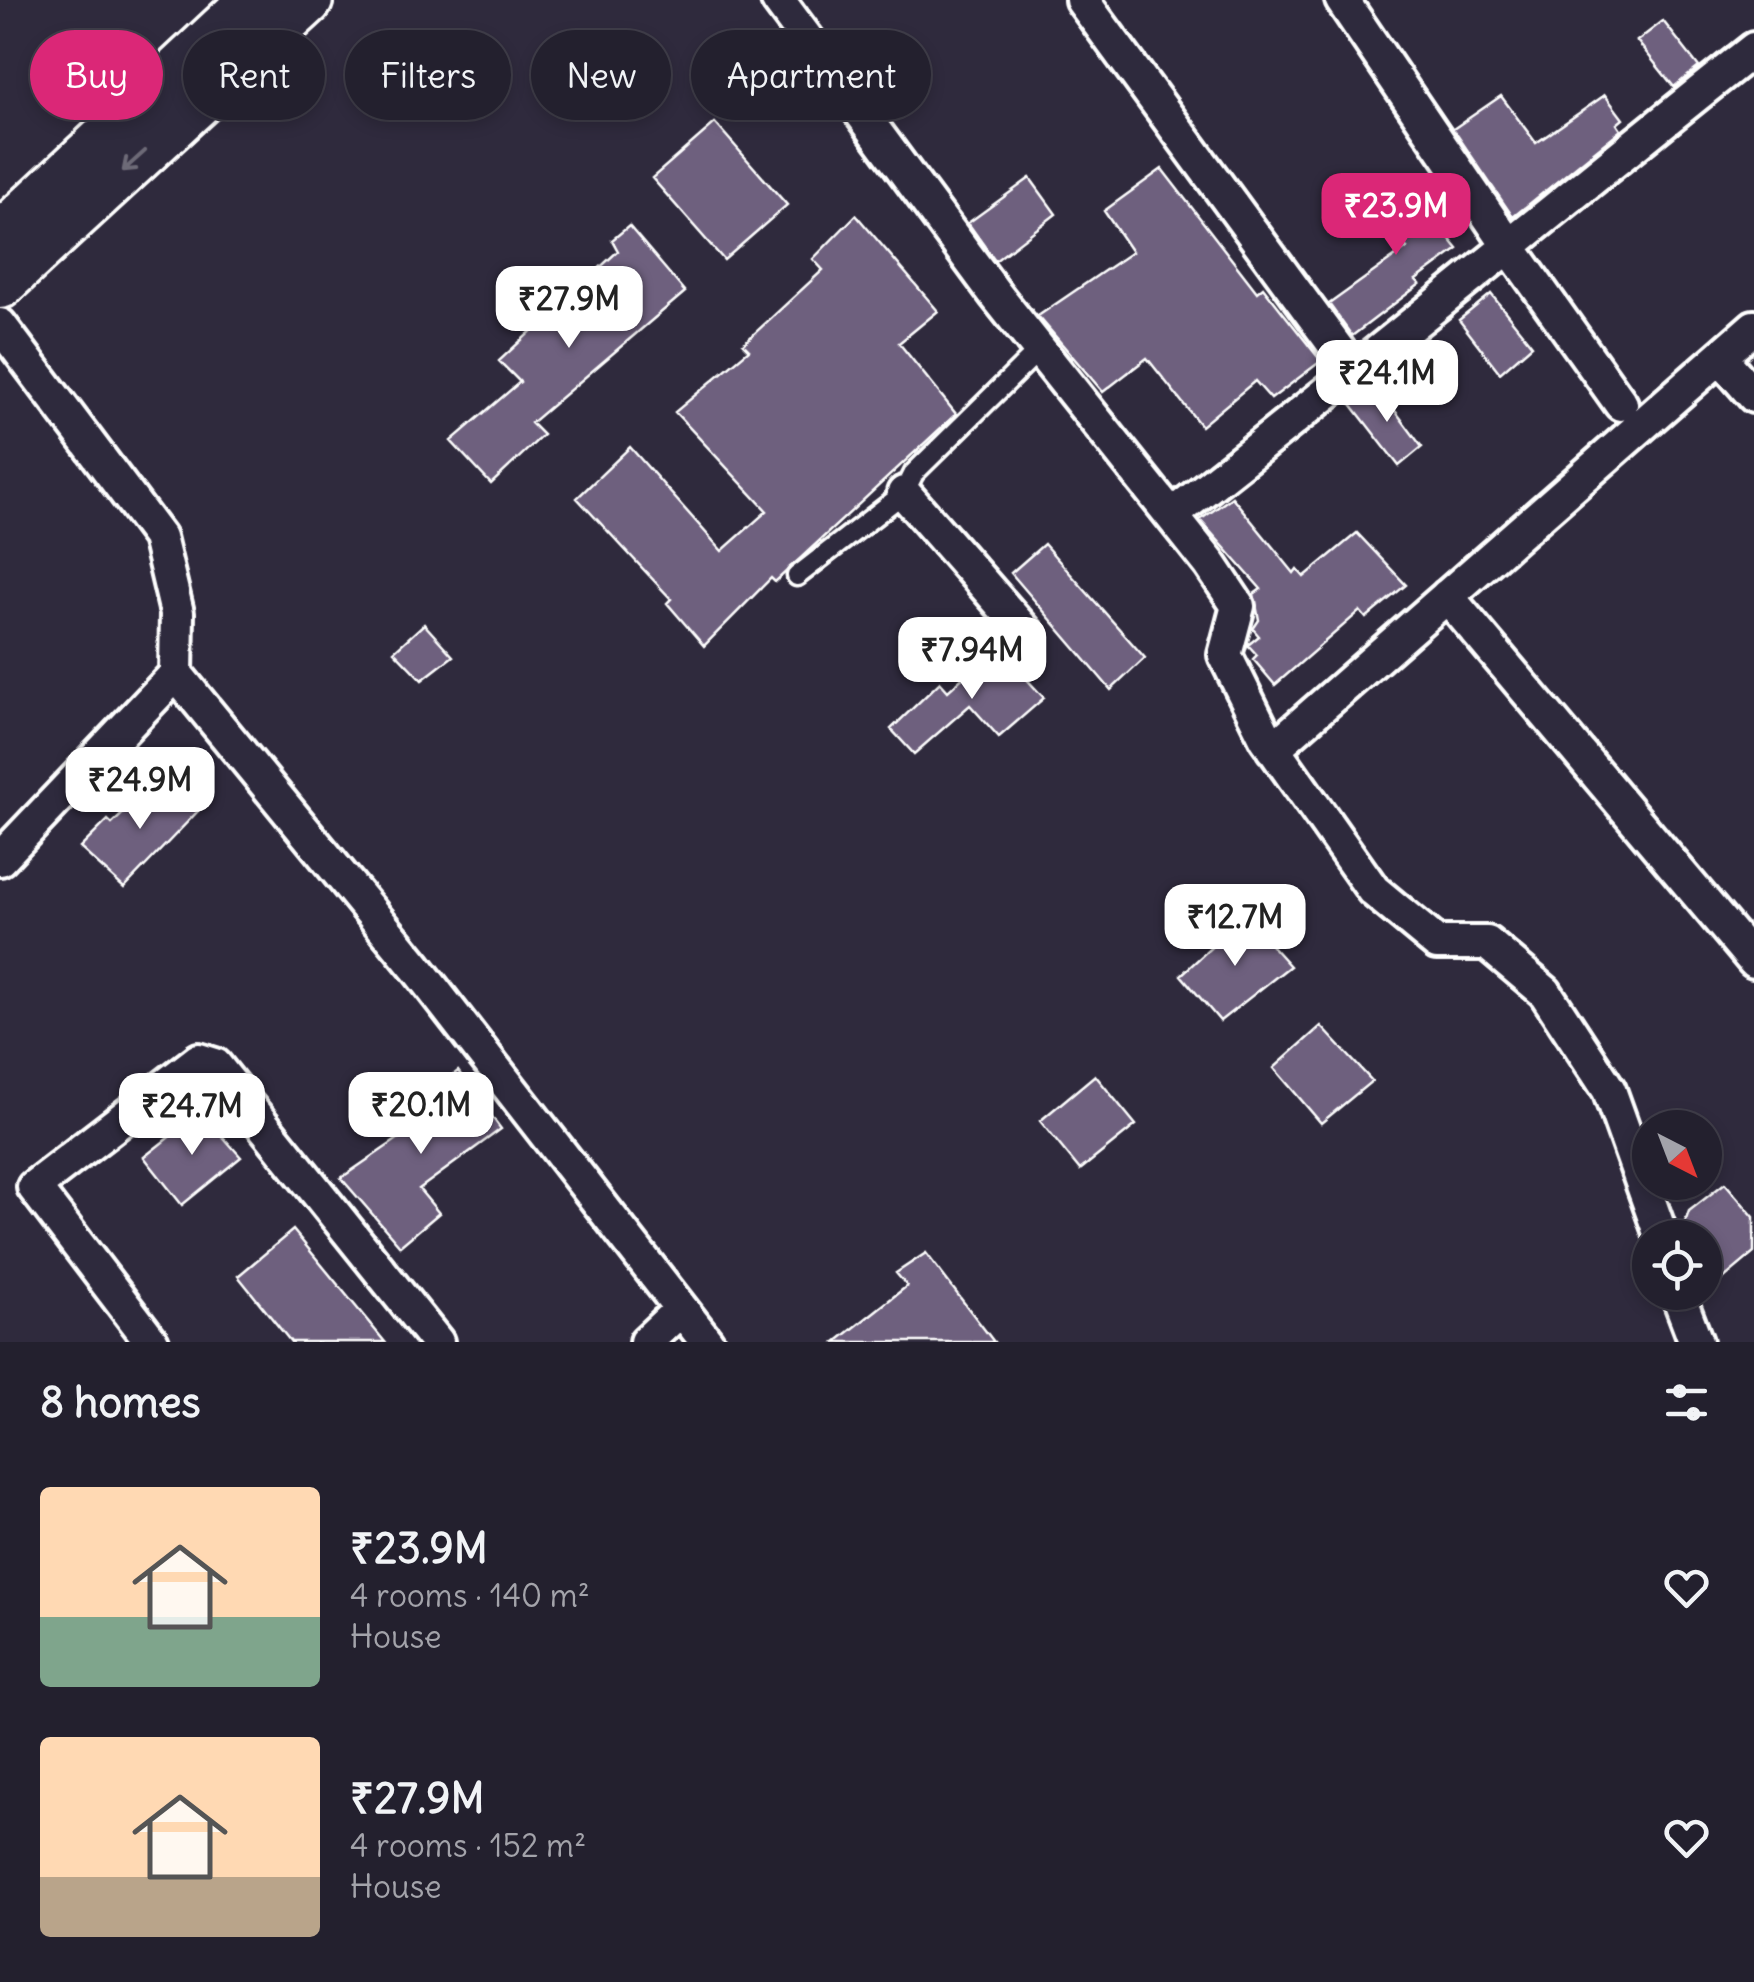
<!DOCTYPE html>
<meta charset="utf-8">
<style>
body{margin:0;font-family:Delius,sans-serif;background:#2b2836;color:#f1f3f6;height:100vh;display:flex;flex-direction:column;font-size:38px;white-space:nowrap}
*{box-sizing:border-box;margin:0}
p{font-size:32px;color:#a3a3aa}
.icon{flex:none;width:55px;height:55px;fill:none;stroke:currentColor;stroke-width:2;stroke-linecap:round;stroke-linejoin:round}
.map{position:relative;height:1342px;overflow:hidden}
.panel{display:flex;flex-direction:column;background:#23202e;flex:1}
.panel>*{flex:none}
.banner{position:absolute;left:30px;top:30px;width:1000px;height:90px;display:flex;gap:20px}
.needle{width:65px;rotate:138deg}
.fabs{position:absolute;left:1632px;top:1110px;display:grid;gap:20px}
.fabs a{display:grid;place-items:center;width:90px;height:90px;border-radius:50%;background:#23202e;box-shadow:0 5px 15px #0003,0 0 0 2px #403e4a;font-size:50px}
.price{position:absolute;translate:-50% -85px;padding:0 22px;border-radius:20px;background:#fff;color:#222;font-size:32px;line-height:65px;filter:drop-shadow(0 2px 5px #0008)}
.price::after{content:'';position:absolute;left:50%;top:60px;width:30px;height:22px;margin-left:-15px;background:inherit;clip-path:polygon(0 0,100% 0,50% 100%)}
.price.selected{background:#db2777;color:#fff}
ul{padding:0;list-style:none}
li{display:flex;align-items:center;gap:30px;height:250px;padding:0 40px}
li span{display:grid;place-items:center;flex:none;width:280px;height:200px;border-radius:10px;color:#555}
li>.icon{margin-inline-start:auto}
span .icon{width:120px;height:120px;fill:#fffc;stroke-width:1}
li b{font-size:42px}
h2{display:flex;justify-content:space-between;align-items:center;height:120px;padding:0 40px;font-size:42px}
.tag{padding:0 35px;border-radius:45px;background:#23202e;box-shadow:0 5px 15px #0003,0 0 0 2px #403e4a;font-size:35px;line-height:90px}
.tag.selected{background:#db2777;color:#fff}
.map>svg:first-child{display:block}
</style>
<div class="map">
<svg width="1754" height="1342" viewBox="0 0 1754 1342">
<rect width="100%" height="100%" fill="#2f2a3d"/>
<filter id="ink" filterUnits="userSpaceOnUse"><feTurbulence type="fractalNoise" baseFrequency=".01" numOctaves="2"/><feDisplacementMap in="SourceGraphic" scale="20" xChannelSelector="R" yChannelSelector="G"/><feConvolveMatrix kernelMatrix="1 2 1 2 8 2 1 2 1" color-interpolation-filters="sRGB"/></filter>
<g filter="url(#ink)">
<!-- building -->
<path fill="#6e617e" stroke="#fff" stroke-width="2.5" d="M1663,21l36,46 -25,20 -37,-46z
M1605,95l18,24 -6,5 4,6 -108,87 -60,-88 48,-33 35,47z
M715,123l72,82 -63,55 -72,-82z
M1162,169l95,123 6,-5 58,74 -50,38 -16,-18 -54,45 -54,-68 -44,34 -65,-76 94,-64 -28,-41z
M1398,176l60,73 -42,31 4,4 -68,52 -23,-32 78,-56 -39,-50z
M1030,178l26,36 -61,47 -27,-38z
M856,215l82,96 -39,32 57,71 -181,168 -4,-4 -67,68 -37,-43 4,-4 -94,-101 53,-51 92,104 45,-40 -92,-99 74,-62 -6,-6 80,-74 -10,-11z
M629,226l56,66 -154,131 12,12 -52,49 -40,-43 69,-59 -21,-21 119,-110 -6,-11z
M1491,294l41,51 -32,28 -41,-53z
M1376,385l46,62 -23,19 -48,-62z
M1232,497l62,76 3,-4 7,8 53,-44 49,52 -40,33 -6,-7 -85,74 -22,-26 4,-4 -9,-10 11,-9 -6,-7 6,-9 -5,-26 7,-5 -61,-69z
M1044,544l101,114 -34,32 -100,-117z
M424,624l29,32 -31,24 -28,-29z
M997,647l47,51 -45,39 -29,-32 -56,49 -23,-25 49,-47 8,9z
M162,776l36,35 -74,77 -44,-40 28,-28 4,4z
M1245,916l45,50 -70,55 -39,-46z
M1321,1026l51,55 -51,42 -47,-55z
M458,1071l43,58 -82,60 20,24 -39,33 -59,-68 64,-44 -10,-14z
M1095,1075l41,50 -56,45 -40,-49z
M201,1112l40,45 -59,48 -38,-48z
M1725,1183l29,34v36l-49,41v-56h-24v-4l8,-23z
M293,1230l92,112h-94l-53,-66z
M926,1253l68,89h-158l71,-56 -11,-13z"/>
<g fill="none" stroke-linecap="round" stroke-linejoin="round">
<defs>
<path id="service" d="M797,576l107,-83 10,-20 125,-123"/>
<path id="minor" d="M778,0l218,295 214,269 28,42 -13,49 41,83 107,152 64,53h50l58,49 64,98 53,148
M1082,0l273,373
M1342,0l166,245 113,159
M0,325l159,212 18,76 -1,61
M1720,357l34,39
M904,493l126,144
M1172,515c196,-152 387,-311 582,-466
M1447,596l307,365
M1273,749l481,-422
M0,859l176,-185 240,293 291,375
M1677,1292l19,50
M152,1342l-118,-155 165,-127 16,5 222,277
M646,1342l34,-32"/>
<path id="secondary" d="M0,237l254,-237
M0,284l308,-284"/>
</defs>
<!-- service casing -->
<use href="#service" stroke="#fff" stroke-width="25"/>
<!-- minor casing -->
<use href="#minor" stroke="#fff" stroke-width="40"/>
<!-- secondary casing -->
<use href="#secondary" stroke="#fff" stroke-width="55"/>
<!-- service -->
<use href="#service" stroke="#2f2a3d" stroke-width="18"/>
<!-- minor -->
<use href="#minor" stroke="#2f2a3d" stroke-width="32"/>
<!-- secondary -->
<use href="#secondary" stroke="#2f2a3d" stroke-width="48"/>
</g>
<!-- one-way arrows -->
<defs><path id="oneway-shaft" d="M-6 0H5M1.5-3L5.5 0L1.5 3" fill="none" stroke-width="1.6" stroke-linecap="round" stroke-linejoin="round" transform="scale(2.5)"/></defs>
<use stroke="#6d6a77" href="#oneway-shaft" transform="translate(134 161) rotate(138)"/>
</g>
</svg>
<div class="fabs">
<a><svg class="needle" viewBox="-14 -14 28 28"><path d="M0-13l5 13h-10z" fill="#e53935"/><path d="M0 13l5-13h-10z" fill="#a3a3aa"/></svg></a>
<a><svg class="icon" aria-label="locate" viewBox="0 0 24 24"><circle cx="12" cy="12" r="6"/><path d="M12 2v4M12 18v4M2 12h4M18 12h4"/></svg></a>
</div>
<b class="price selected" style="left:1396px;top:258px">₹23.9M</b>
<b class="price" style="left:569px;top:351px">₹27.9M</b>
<b class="price" style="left:1387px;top:425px">₹24.1M</b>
<b class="price" style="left:972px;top:702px">₹7.94M</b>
<b class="price" style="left:140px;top:832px">₹24.9M</b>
<b class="price" style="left:1235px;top:969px">₹12.7M</b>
<b class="price" style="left:421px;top:1157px">₹20.1M</b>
<b class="price" style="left:192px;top:1158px">₹24.7M</b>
<div class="banner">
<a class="tag selected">Buy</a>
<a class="tag">Rent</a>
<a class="tag">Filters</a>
<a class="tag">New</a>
<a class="tag">Apartment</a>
</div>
</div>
<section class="panel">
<h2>8 homes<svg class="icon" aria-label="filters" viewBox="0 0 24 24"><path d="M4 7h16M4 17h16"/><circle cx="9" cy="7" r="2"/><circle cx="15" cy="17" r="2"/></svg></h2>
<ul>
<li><span style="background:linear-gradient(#ffd9b3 65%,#7fa58c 0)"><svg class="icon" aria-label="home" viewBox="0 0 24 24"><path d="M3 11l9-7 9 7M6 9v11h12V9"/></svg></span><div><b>₹23.9M</b><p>4 rooms · 140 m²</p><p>House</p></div><svg class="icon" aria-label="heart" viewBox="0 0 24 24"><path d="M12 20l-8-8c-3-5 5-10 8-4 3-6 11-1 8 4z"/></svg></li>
<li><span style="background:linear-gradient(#ffd9b3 70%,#b9a48a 0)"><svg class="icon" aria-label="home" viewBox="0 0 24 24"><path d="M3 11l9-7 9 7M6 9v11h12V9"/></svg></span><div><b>₹27.9M</b><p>4 rooms · 152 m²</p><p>House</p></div><svg class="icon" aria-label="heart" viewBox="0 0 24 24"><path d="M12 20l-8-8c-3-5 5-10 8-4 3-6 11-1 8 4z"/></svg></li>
</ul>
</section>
